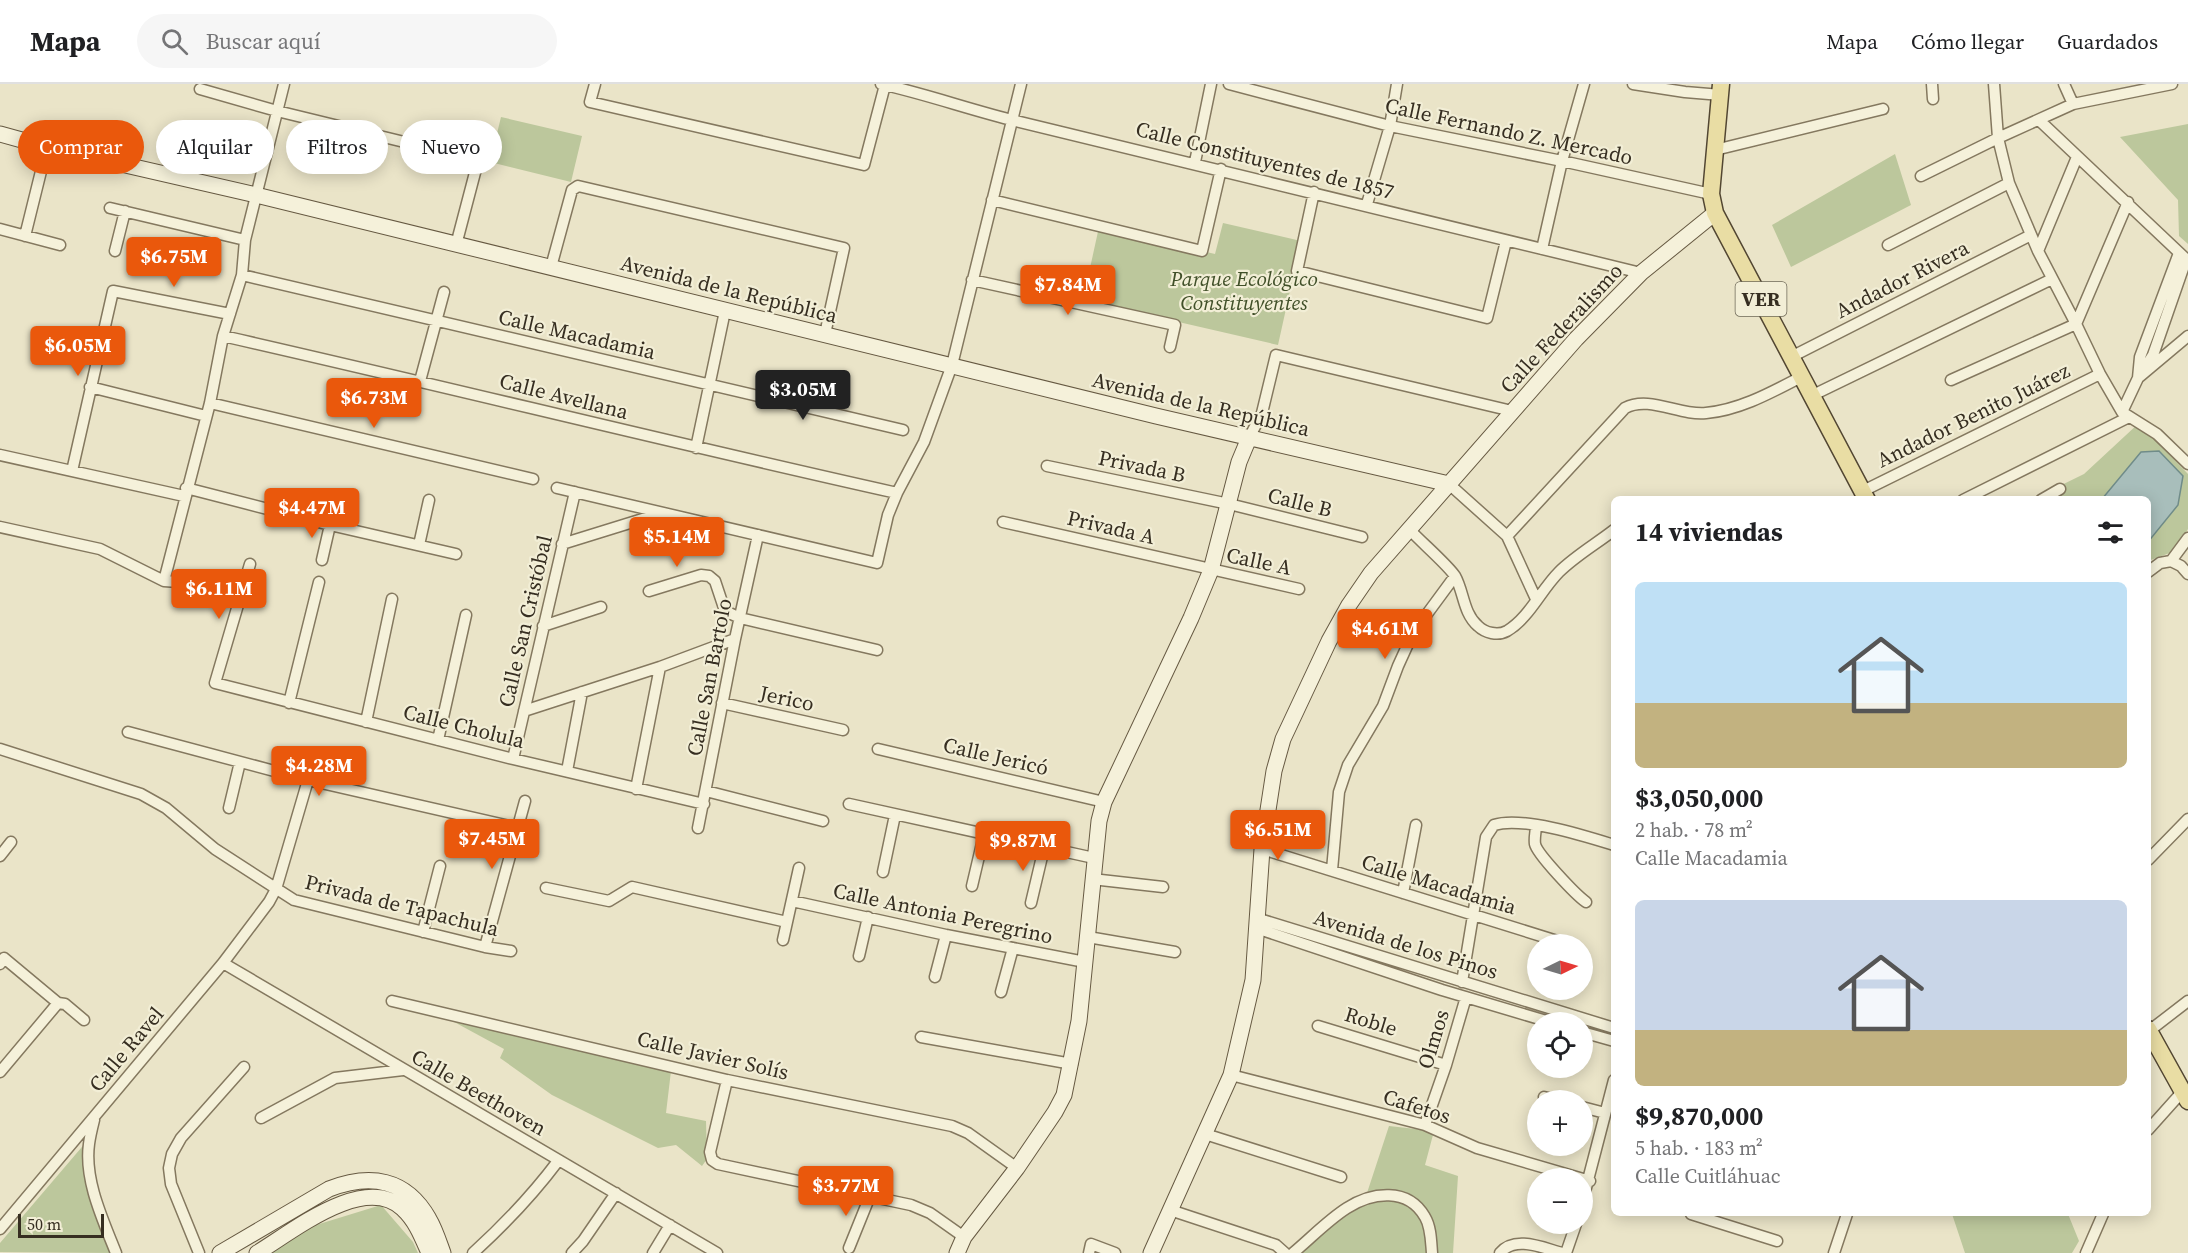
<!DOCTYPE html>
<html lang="es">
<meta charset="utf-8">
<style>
body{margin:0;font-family:"Source Serif 4",serif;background:#f6f6f6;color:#202124;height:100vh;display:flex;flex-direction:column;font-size:22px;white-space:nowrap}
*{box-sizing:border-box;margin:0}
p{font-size:20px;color:#757577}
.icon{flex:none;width:33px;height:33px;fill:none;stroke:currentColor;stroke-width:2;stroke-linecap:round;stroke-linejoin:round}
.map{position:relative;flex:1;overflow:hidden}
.details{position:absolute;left:1611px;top:412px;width:540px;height:720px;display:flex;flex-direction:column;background:#fff;border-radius:9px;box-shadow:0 3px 15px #0003}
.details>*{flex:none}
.hud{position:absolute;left:18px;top:36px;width:570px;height:54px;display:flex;gap:12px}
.needle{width:39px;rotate:85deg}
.tools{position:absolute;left:1527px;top:850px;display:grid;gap:12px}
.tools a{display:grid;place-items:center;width:66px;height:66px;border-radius:50%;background:#fff;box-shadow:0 3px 15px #0003;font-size:30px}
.scale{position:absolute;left:18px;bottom:15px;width:86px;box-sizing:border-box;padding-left:6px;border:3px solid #362e21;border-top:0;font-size:16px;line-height:21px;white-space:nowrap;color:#362e21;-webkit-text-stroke:4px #f2eed6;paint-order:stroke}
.price{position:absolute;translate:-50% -51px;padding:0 14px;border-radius:6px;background:#ea580c;color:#fff;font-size:20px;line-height:39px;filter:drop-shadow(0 2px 3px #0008)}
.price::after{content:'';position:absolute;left:50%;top:36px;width:18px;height:14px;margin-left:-9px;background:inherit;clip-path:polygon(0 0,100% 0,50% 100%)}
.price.selected{background:#222;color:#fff}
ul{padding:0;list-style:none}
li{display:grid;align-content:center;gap:12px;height:318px;padding:0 24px}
li span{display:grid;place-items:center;height:186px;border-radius:9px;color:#555}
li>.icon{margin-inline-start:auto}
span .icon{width:108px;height:108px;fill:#fffc;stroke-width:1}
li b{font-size:26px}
h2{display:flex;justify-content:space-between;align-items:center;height:72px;padding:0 24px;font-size:26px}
.chip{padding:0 21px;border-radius:27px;background:#fff;box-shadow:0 3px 15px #0003;font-size:21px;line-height:54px}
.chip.selected{background:#ea580c;color:#fff}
header{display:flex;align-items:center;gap:36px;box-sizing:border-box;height:84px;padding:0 30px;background:#fff;border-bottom:2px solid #e0e0e0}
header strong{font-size:28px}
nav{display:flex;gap:33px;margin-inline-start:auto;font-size:21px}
.search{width:420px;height:54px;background:#f6f6f6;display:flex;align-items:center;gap:15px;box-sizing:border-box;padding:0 21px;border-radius:33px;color:#757577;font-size:22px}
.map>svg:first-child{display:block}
</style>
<header>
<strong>Mapa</strong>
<div class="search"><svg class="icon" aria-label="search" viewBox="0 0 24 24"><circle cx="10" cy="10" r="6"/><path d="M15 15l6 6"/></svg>Buscar aquí</div>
<nav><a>Mapa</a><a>Cómo llegar</a><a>Guardados</a></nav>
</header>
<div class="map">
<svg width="2188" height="1169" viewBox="0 0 2188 1169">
<rect width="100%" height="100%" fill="#eae4c8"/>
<!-- green -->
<path fill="#bcc79c" d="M501,33l81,19 -11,46 -81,-20z
M2188,40v120l-9,-8 -1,-36 -58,-63z
M1895,70l16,51 -120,62 -19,-42z
M1223,139l78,18 -23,104 -195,-45 16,-73 116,27z
M2139,339l49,51v55l-13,22 -27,10v-61h-117l53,-26z
M445,933l226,54 -5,42 40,8 1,38 -5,7 -26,-21 -18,3 -106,-53 -52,-37 4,-9z
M1389,1042l45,5 -9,34 33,11 -5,77h-157l71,-60z
M87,1057l3,19 24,93 -114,-1v-9z
M381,1121l32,37 5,11h-152l37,-24z
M1952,1130h116l11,27 -7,12h-107z"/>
<!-- water -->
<path fill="#a8bebb" stroke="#708c89" stroke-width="1.5" d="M2159,367l24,25 -5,29 -30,37v-42l-46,-1 39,-47z"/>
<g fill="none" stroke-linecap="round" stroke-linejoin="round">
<defs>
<path id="street" d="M595,0l-5,18 274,63 21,-80
M881,0c45,10 90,26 135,37 209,49 417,101 625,152
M1229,0l161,42 172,35 149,33
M1633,0l52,8 36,3
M1932,0l1,15
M1994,0l4,54 11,45 29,68 38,73 24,50 22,38 35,22 31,30
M2064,0l9,20
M200,5l77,22 197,48 3,6 -21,80
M2040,37l148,140
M1715,66l168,-41
M1195,78l16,-78
M1921,92l77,-38 75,-34 99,-20
M1314,108l-17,79 190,47 19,-77
M992,116l210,51 19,-82
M1367,120l23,-78 7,-42
M110,124l135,32
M0,145l60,16
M25,152l22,-89
M1888,161l121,-62
M1542,165l20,-88 22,-77
M115,167l10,-40
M2038,167l39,-94
M551,183l21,-77 6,-4 266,62 -19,86
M242,191l661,155
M972,196l203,45 -5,22
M223,252c225,51 449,107 674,157
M1791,273l240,-122
M2140,291l13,-20 33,-95
M2138,294l2,-21 39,-104
M1951,296l125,-56 52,-122
M420,297l24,-89
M90,303l116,29
M1811,312l241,-117
M210,319l323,76
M2122,328l16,-34 50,-42
M1249,354l13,-25 14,-58 236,56
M696,364l29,-137
M0,371l184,41
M1047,382l182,38 133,33
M72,387l41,-180 117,23
M1449,400l58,52 29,63
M186,404l144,37 126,29
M557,404l320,75 11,-48 9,-22 27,-51 28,-77 69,-281
M1863,407l237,-117
M1963,416l166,-83
M2041,416l19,-11
M1003,438l296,67
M0,443l100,22 64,32 29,2 47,13
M1410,446c10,11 38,35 45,46 9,16 8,37 23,50 7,7 20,10 29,5 22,-13 34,-41 52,-59 16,-16 37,-28 55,-42
M1507,452l118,-128c24,-13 55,8 81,5 34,-3 66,-21 95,-36
M562,460l100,-31
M419,461l10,-45
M322,476l8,-35
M2171,477l10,5 7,8
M250,480l-35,119 298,76 191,45
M2148,488l12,-9 11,-2 17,-23
M164,497l46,-178 13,-67 19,-61 3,-35 39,-156
M649,507l52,-16 8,1 6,5 10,30 15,7 137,32
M543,542l58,-19
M289,619l30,-121
M722,619l121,27
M524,627l136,-44 75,-28
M366,638l26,-123
M128,648l180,48 210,48
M438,656l28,-125
M0,665l141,45 25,14 49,41 79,51 191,47 26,4
M878,665l226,53
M513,675l62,-267
M567,687l15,-79
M636,705l24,-122
M706,707l117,30
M849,720l245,54
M229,724l11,-46
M1536,741c0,6 -2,13 -1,19 2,10 41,51 51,58
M698,744l37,-189 23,-104
M1262,765l308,96
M0,772l11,-14
M2148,776l40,-41
M1332,786l7,-78 9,-27 35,-59 15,-40 15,-33 42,-57
M883,788l12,-57
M1092,795l71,8
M972,802l12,-51
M546,804l63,13 23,-14 155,35
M1403,809l13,-68
M792,817l154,34 139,27
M1031,819l13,-55
M1256,834l358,110
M1256,844l186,62 111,33
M423,848l17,-66
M1088,853l87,15
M783,856l16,-72
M485,863l40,-146
M859,872l9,-39
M223,879l494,290
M0,880l4,-6 54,45 7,1 19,16
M935,893l11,-42
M1462,898l24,-145 8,-12c28,-9 91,11 120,20
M1001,908l12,-44
M392,917l335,79 225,46 16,7 49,35
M1318,942l128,39
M2149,947l39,-30
M1582,948l32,9
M921,953l151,27
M0,988l58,-69
M1231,991l194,50 52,23 113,33
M727,996l-17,72 2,8 6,4 193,41 19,8 34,24
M1544,1013l16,4
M1582,1023l23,6
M261,1034l74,-40 68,-8
M94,1036c-2,8 -4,16 -5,24 -5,36 14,76 27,109
M1425,1041l21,-60 20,-68
M2148,1046l34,-38
M1205,1050l136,43
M1582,1119l32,-123
M1170,1126l106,35 9,8
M1691,1130l86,27
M0,1145l223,-266 46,-61 7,-13 32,-109
M849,1164l21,-52
M199,1169l-28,-69 -2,-16 3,-14 9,-16 63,-71
M473,1169c33,-30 58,-56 85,-92
M572,1169l11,-12 33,-48
M653,1169l17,-28
M1089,1169l2,-9 24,9
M1293,1169c18,-15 35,-33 54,-45 25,-16 61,-21 78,9 6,10 6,24 7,36
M1500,1169c15,-18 43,-5 62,0
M1566,1169l10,-29
M1834,1169l13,-39
M2086,1169l17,-39"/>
<path id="secondary" d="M0,50l47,13 209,48 900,221 293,68
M220,1169l109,-64c41,-16 77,-11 100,30 6,10 10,23 14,34
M257,1169c35,-21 108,-81 146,-44 13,12 19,28 26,44
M957,1169l7,-16 53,-69 38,-56 9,-17 15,-74 20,-200 5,-19 87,-184 20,-48 28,-108 10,-24
M1151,1169l80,-178 22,-95 9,-131 12,-78 9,-32 46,-98 20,-36 22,-32 205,-234 65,-66 74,-60"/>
<path id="primary" d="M1721,0l-10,110 4,19 152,287
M2148,945l40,72"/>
</defs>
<!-- street casing -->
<use href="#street" stroke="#84785f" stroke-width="13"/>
<!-- secondary casing -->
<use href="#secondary" stroke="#665942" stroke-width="17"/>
<!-- primary casing -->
<use href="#primary" stroke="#524632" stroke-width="19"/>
<!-- street -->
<use href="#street" stroke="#f5f1da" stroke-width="10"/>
<!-- secondary -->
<use href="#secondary" stroke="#f5f1da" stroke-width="15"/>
<!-- primary -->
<use href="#primary" stroke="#e9dda4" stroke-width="16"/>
</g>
<g text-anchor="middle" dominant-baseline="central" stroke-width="4.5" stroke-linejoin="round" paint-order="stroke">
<!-- shield labels -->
<rect fill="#f2eed6" stroke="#6e6857" stroke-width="1.5" x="1735.5" y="198" width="51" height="34" rx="4.5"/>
<g font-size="20" font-weight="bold" fill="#362e21">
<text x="1761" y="215">VER</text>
</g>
<!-- street labels -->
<g font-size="21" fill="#362e21" stroke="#f2eed6">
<text transform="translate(1509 47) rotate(12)">Calle Fernando Z. Mercado</text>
<text transform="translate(1265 76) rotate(14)">Calle Constituyentes de 1857</text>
<text transform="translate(1902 195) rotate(-27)">Andador Rivera</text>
<text transform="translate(729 205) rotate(14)">Avenida de la República</text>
<text transform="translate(1561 244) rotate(-47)">Calle Federalismo</text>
<text transform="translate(577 250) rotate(13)">Calle Macadamia</text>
<text transform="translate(564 312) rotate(14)">Calle Avellana</text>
<text transform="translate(1201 320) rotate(13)">Avenida de la República</text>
<text transform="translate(1973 331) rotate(-26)">Andador Benito Juárez</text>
<text transform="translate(1142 382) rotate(12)">Privada B</text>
<text transform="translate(1300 418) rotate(14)">Calle B</text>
<text transform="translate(1111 443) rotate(13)">Privada A</text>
<text transform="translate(1259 477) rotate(12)">Calle A</text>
<text transform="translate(525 537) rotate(-77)">Calle San Cristóbal</text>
<text transform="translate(709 593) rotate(-79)">Calle San Bartolo</text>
<text transform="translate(787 614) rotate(12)">Jerico</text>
<text transform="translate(464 642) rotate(14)">Calle Cholula</text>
<text transform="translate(996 672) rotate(13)">Calle Jericó</text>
<text transform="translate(1439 800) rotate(17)">Calle Macadamia</text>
<text transform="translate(402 821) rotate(14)">Privada de Tapachula</text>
<text transform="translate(943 829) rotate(12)">Calle Antonia Peregrino</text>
<text transform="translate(1406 860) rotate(17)">Avenida de los Pinos</text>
<text transform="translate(1371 937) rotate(17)">Roble</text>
<text transform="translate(1433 955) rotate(-73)">Olmos</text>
<text transform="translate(126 965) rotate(-50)">Calle Ravel</text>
<text transform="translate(713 971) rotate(13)">Calle Javier Solís</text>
<text transform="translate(479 1008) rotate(30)">Calle Beethoven</text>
<text transform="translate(1417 1022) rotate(18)">Cafetos</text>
</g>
<!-- park labels -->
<g font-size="21" font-style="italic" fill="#415029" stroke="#f2eed6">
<text x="1244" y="194">Parque Ecológico<tspan x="1244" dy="24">Constituyentes</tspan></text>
</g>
</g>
</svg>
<div class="tools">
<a><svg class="needle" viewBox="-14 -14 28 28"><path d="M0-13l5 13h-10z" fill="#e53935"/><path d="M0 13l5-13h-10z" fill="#757577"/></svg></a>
<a><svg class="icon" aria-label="locate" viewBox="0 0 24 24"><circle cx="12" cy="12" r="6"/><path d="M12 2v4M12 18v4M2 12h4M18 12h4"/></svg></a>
<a>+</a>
<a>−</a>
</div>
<div class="scale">50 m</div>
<b class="price" style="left:174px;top:204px">$6.75M</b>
<b class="price" style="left:1068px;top:232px">$7.84M</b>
<b class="price" style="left:78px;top:293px">$6.05M</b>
<b class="price selected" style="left:803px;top:337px">$3.05M</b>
<b class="price" style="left:374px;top:345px">$6.73M</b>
<b class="price" style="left:312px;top:455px">$4.47M</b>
<b class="price" style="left:677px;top:484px">$5.14M</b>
<b class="price" style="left:219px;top:536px">$6.11M</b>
<b class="price" style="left:1385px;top:576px">$4.61M</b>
<b class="price" style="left:319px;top:713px">$4.28M</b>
<b class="price" style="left:1278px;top:777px">$6.51M</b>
<b class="price" style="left:492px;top:786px">$7.45M</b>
<b class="price" style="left:1023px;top:788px">$9.87M</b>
<b class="price" style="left:846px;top:1133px">$3.77M</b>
<div class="hud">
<a class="chip selected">Comprar</a>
<a class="chip">Alquilar</a>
<a class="chip">Filtros</a>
<a class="chip">Nuevo</a>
</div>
<section class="details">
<h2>14 viviendas<svg class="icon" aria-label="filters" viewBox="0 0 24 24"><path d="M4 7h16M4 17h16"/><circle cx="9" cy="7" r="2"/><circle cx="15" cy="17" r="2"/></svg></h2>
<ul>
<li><span style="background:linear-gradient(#bfe0f5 65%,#c2b280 0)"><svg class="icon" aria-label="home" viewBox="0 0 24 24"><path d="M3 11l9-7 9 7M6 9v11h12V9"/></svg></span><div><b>$3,050,000</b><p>2 hab. · 78 m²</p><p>Calle Macadamia</p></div></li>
<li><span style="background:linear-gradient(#c9d6e8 70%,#c2b280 0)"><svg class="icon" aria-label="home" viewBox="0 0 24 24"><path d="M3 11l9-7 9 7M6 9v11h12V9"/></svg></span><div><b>$9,870,000</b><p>5 hab. · 183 m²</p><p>Calle Cuitláhuac</p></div></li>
</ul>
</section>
</div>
